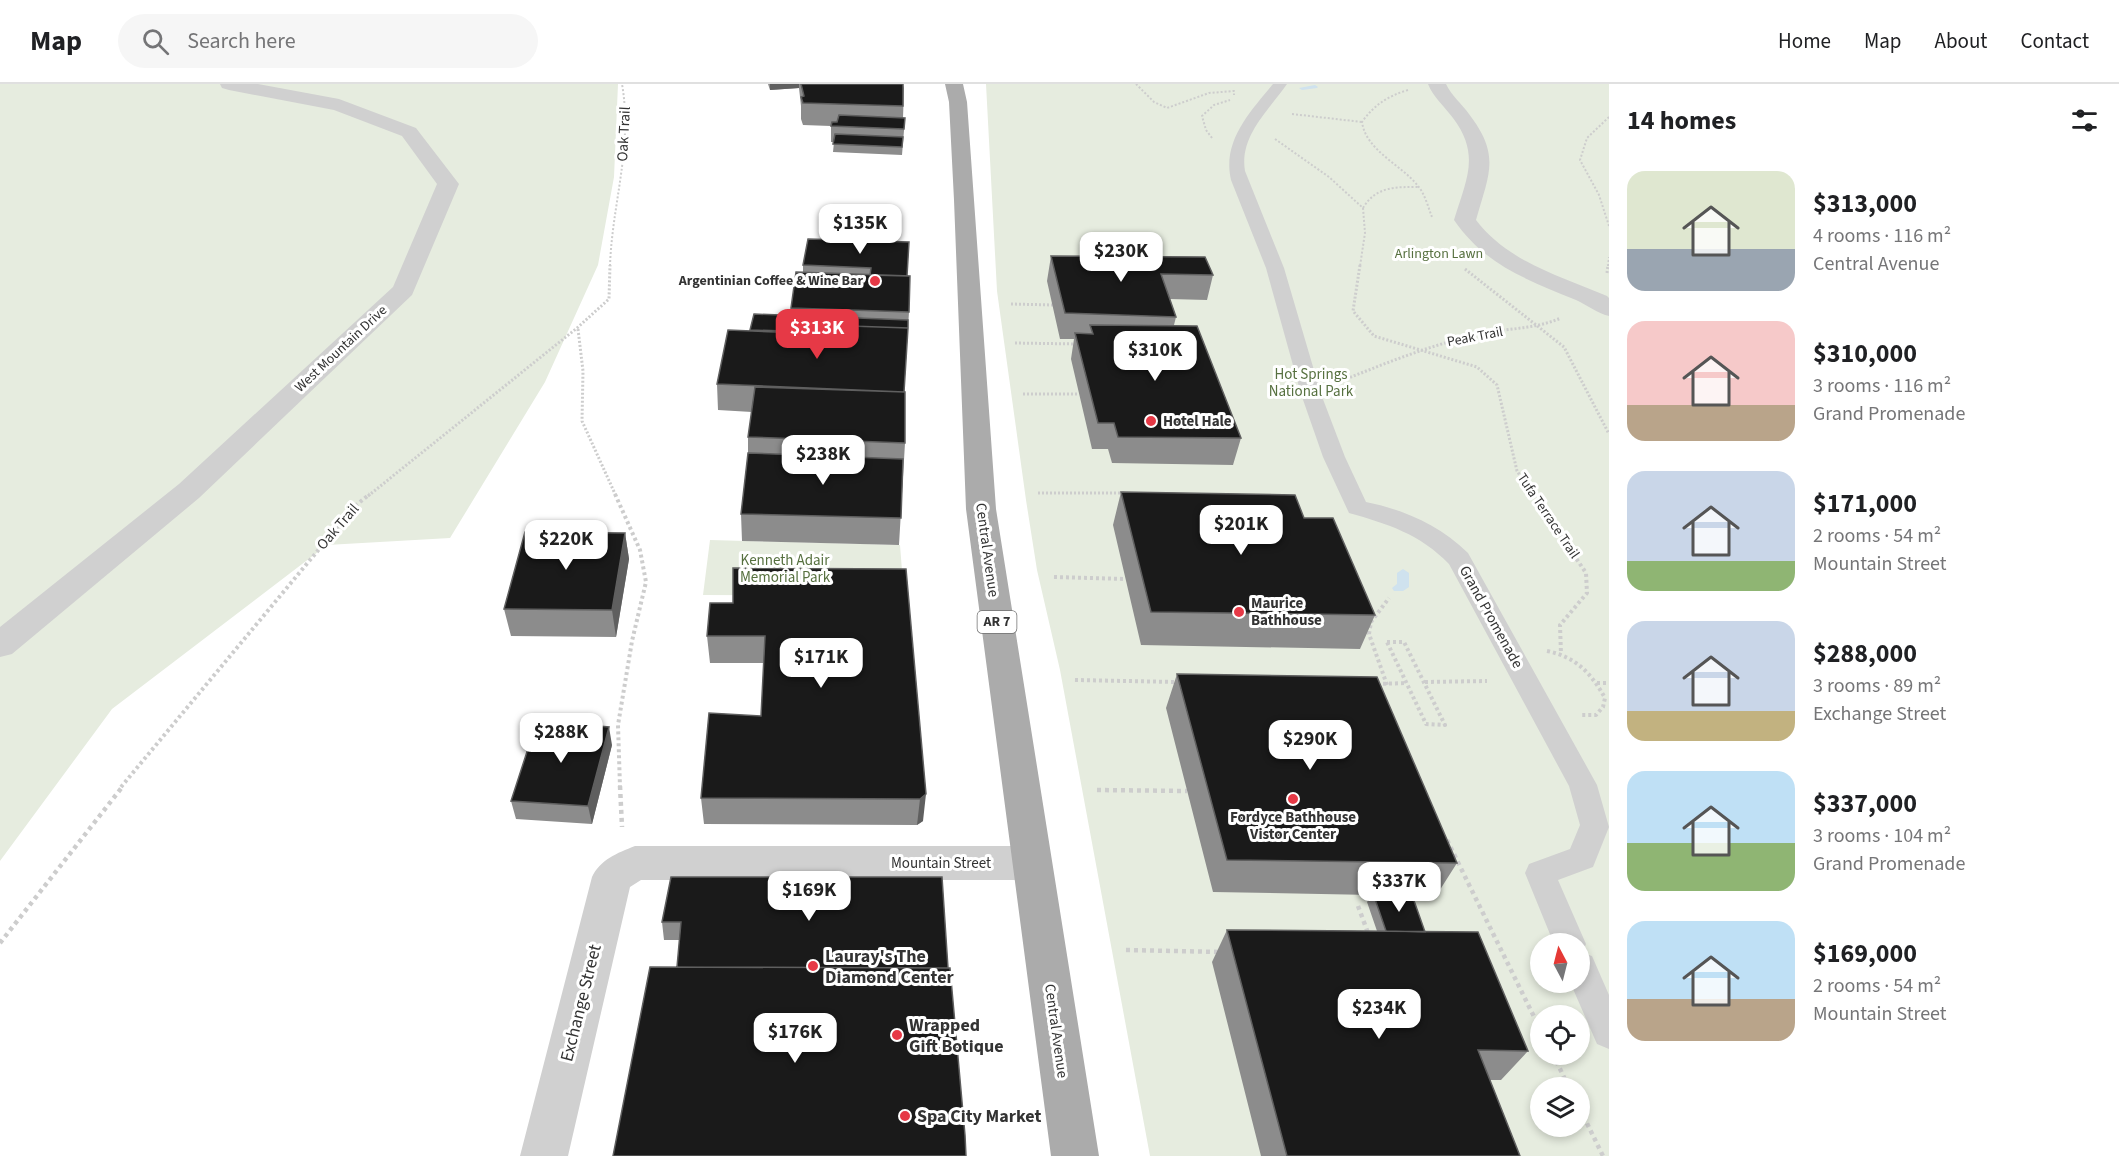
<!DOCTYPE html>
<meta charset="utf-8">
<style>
body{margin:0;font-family:"Source Sans 3",sans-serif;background:#f6f6f6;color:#202124;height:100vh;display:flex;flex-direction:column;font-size:22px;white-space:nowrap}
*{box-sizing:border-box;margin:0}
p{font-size:20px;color:#757577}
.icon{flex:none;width:33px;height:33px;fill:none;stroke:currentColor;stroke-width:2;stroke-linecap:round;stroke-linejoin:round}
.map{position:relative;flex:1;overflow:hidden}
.details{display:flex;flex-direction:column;background:#fff;width:510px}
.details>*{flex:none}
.needle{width:39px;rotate:353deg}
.fabs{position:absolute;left:1530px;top:849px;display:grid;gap:12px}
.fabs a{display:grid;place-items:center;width:60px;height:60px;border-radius:50%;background:#fff;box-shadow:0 3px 9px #0003;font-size:30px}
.price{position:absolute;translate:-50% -51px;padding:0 14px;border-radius:12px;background:#fff;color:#222;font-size:20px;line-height:39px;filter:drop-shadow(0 2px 3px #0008)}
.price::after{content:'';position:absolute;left:50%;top:36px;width:18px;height:14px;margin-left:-9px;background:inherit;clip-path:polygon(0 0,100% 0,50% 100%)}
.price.selected{background:#e63946;color:#fff}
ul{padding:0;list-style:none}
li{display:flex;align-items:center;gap:18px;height:150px;padding:0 18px}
li span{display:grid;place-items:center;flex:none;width:168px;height:120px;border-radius:18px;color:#555}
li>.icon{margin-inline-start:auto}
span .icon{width:72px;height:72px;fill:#fffc;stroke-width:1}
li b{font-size:26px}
h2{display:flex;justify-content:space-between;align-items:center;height:72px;padding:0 18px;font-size:26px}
header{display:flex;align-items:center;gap:36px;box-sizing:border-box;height:84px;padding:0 30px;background:#fff;border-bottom:2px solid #e0e0e0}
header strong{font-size:28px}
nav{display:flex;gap:33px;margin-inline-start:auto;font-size:21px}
.search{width:420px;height:54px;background:#f6f6f6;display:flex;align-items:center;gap:15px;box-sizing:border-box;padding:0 21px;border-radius:33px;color:#757577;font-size:22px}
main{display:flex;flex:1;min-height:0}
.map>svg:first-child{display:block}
</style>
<header>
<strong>Map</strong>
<div class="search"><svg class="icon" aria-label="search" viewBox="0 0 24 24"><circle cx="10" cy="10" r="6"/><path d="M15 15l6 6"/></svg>Search here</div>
<nav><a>Home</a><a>Map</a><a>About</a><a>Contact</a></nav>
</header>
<main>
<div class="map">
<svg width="1609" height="1072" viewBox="0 0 1609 1072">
<rect width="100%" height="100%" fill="#fff"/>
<!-- green -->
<path fill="#e6ecdf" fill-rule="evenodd" d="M0,0h618l-4,93 -16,88 -53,117 -95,156 -123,7 -215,164 -112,152z
M986,0h623v1072h-459l-90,-486 -23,-100 -11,-70 -29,-209zM1540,860h40v38h-40zM1540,932h40v38h-40zM1540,1004h40v38h-40z
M710,456l190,5 4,51 -201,-1z"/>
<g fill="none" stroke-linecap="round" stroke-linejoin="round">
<!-- stream -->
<path fill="#cfe2ee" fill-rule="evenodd" d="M1315,1l3,2 -1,1 -15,2 -3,-2z
M1403,485l6,4v14l-6,4h-9l-2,-3 5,-4v-11z"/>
<!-- path-far3 -->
<path stroke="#cdcdcd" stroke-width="2" stroke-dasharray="2 2" stroke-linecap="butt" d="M1136,0l18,18 13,6 42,-15 25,-2v4
M1408,6c-20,6 -34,15 -46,32 4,29 40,43 56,64 7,8 10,21 14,31
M1292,30l70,8
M1609,33l-22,21 -7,22 19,35 10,31
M1212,54l-6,-8 -4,-14 12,-11 16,-5
M1275,55l54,38 34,31 2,25 -5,33
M1363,124c13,-22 33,-21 56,-21
M610,182c2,-62 23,-119 12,-182
M1608,182l1,-9"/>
<!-- path-far2 -->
<path stroke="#cdcdcd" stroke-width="3" stroke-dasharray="2 2" stroke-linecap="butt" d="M1360,181l-7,46 21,25 103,31 20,18 20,86 17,25
M1465,185l99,78 45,87
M1607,189l1,-8
M1011,220l42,1
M578,245l5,42 -1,50 34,75
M1015,259l62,1
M1339,298c44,-18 89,-36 136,-47 29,-7 58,-5 86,-17
M1023,310h56
M1038,409h86
M368,412l209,-168 32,-29 1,-34"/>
<!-- path-far1 -->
<path stroke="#cdcdcd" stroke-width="4" stroke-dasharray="3 3" stroke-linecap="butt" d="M615,410l25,56 6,32 -14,59 -14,84 2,62
M1533,410l53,79 1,20 -27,32 1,29
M1054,493l71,2
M1387,558h17l41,83 -19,-1z
M1547,567c29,6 44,22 58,47l-2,9 -7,8h-14
M1075,596l102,2
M1425,598l62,-1
M1597,599h12
M1377,600l29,-1
M1387,601l-18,-51 2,-12 18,-24
M121,703l234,-281 15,-12"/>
<!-- path -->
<path stroke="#cdcdcd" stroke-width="4.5" stroke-dasharray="4 4" stroke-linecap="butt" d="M620,702l2,41
M1097,706l90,1
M1447,756l93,189
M1358,822l10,27
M0,859l123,-157
M1126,866l95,2
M1553,970l16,34
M1580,1025l23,47"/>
<!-- pedestrian -->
<path fill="#d0d0d0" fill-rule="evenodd" d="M1273,0h14c-18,26 -48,52 -42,87l39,97 37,126 24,63 21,45c39,8 73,23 102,51l129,232 12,42 -16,40 -35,13 28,64 -4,9 10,3 17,39v54l-12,-5 -27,-62h10v-38h-26l-29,-71 4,-9 41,-15 10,-24 -11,-39 -120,-222c-29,-30 -61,-40 -100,-51l-26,-56 -22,-63 -35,-126 -35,-88c-9,-39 19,-68 42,-96z"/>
<!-- minor -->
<path fill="#d0d0d0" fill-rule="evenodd" d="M220,0h38l81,15 77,29 43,56 -47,111 -213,203 -187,156 -12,3v-30l179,-143 214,-197 44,-103 -35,-48 -68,-26 -105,-20 -7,-2z
M1428,0h18c5,11 16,20 23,30 32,42 20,59 7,106 32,42 84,56 131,76l2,2v18c-12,-3 -22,-11 -33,-16 -50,-21 -90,-34 -122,-80 12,-40 27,-65 -1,-102 -8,-11 -20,-21 -25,-34z
M635,762h396l14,5 6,12 -6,12 -14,5h-390l-11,7 -62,269h-48l72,-279c8,-17 25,-24 43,-31z"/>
<!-- primary -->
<path fill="#ababab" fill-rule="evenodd" d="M945,0h18l4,18 29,407 103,647h-48l-85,-647 -12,-309 -5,-98z"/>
</g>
<!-- wall -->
<path fill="#8c8c8c" d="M768,0h135l1,4 -1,30h2l-3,37 -69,-3 1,-10h-3v-16l-28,-1 -2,-6v-13l-2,-18 -29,2z
M808,155l99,37 2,36 -5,80 1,51 -6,102 -157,-4 -1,-27 7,-61v-16l4,-25 -34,-2 -1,-26 33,-53v-1l41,-14v-8l12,-36v-7z
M1051,172l162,19 -6,25 -37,-1 6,18 -2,8 67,113 -8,27 -121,-2 -4,-14h-16l-21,-90 3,-20h-14l-13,-58z
M1121,408l183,26 71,97 -15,34 -219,-4 -28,-120z
M625,449l4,26 -13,78 -105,-1 -7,-27z
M906,485l17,252 -6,4 -213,-1 -3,-26 60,-82 3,-53h-54l-3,-27 26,-33z
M1177,590l280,189 -21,33 -24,-1 13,37 103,119 -27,29h-11l30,76h-259l-49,-194 15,-32 150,1 -10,-29 5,-7 -159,-3 -47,-184z
M612,661l-20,79 -76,-5 -5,-18z
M942,793l-262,63h-16l-2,-18z"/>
<!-- shaded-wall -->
<path fill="#5f5f5f" d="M770,0h29v4l-29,2z
M625,449l4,26 -13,78 -4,-27z
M609,643l3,18 -20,79 -4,-18z
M926,710l-3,27 -6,4 3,-26z"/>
<!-- building -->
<path fill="#1a1a1a" stroke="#5f5f5f" stroke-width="1.5" d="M801,0h102v22l-100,-3 -2,-6 3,-1z
M839,31l66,3 -1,11 -73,-3 1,-4h5z
M835,50l68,3 -1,10 -69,-3z
M808,155l101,3 -2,34 -37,-1 1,-7 -68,-3z
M1051,172l154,1 8,18 -52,-1 15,43 -111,-4z
M796,188l114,4 -1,36 -118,-4z
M754,230l154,6v8l-58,-2 -1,7 -99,-3z
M1090,241l107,1 44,112 -123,-1 -4,-14h-16l-23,-90 18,1z
M850,242l58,2 -4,64 -187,-8 11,-54 121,5z
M755,303l150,5v51l-157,-6z
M748,369l155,6 -2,59 -160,-4z
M1121,408l174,3 9,23h29l42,97 -224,-3z
M525,448l100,1 -13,77 -108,-1z
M733,484l173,1 20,225 -6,5 -219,-1 8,-85 52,3 4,-80h-58l3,-33h23z
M1177,590l200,3 80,186 -230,-3z
M537,637l72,6 -21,79 -77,-5z
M671,793h271l6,91 -271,-1 4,-45h-19z
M1373,809l39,2 13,37 -39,-1z
M1227,846l251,2 50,119 -50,-1 42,106h-233z
M650,883l300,1 15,167 1,21h-353z"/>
<!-- markers -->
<g fill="#e63946" stroke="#fff" stroke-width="2">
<circle cx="875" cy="197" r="6"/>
<circle cx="1151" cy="337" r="6"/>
<circle cx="1239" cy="528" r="6"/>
<circle cx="1293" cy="715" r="6"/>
<circle cx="813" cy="882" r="6"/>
<circle cx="897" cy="951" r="6"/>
<circle cx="905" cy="1032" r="6"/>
</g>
<g text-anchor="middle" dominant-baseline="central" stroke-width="6" stroke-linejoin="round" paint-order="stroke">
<!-- far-park labels -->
<g font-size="14" fill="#56703f" stroke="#fff">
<text x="1439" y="170">Arlington Lawn</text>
</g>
<!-- far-poi labels -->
<g font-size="14" font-weight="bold" fill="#333" stroke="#fff" text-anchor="end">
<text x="863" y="197">Argentinian Coffee &amp; Wine Bar</text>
</g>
<!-- far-street labels -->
<g font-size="14" fill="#333" stroke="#fff">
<text transform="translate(1475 253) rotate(-11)">Peak Trail</text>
<text transform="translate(341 265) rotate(-43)">West Mountain Drive</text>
<text transform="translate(1548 432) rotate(56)">Tufa Terrace Trail</text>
</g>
<!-- shield labels -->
<rect fill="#fff" stroke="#707070" stroke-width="1.5" x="977.5" y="527" width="39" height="22" rx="4.5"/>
<g font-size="14" font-weight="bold" fill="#333">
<text x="997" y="538">AR 7</text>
</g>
<!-- street labels -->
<g font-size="15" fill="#333" stroke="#fff">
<text transform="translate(624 50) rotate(-87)">Oak Trail</text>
<text transform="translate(338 443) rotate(-49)">Oak Trail</text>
<text transform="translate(987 466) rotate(82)">Central Avenue</text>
<text transform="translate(1491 533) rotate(61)">Grand Promenade</text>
<text x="941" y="779">Mountain Street</text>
<text transform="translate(1056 947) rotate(82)">Central Avenue</text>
</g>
<!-- park labels -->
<g font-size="15" fill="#56703f" stroke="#fff">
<text x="1311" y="290">Hot Springs<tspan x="1311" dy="17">National Park</tspan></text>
<text x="785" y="476">Kenneth Adair<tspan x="785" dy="17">Memorial Park</tspan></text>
</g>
<!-- poi labels -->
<g font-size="15" font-weight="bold" fill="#333" stroke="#fff" text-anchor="start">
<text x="1163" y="337">Hotel Hale</text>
<text x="1251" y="519">Maurice<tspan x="1251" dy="17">Bathhouse</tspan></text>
<text x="1293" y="733" text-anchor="middle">Fordyce Bathhouse<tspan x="1293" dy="17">Vistor Center</tspan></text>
</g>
<!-- near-poi labels -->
<g font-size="18" font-weight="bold" fill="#333" stroke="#fff" text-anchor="start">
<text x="825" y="872">Lauray's The<tspan x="825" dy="21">Diamond Center</tspan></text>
<text x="909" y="941">Wrapped<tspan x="909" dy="21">Gift Botique</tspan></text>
<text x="917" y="1032">Spa City Market</text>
</g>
<!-- near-street labels -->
<g font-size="18" fill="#333" stroke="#fff">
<text transform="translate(581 919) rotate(-76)">Exchange Street</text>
</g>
</g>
</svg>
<div class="fabs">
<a><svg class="needle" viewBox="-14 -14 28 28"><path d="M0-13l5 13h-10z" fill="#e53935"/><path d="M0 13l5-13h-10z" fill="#757577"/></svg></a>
<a><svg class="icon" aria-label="locate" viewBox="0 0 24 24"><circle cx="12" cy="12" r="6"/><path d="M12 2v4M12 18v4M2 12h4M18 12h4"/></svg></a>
<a><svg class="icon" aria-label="layers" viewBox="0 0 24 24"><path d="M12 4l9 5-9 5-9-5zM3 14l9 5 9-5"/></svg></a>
</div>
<b class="price" style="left:860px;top:171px">$135K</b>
<b class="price" style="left:1121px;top:199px">$230K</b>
<b class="price selected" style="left:817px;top:276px">$313K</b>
<b class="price" style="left:1155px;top:298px">$310K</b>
<b class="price" style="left:823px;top:402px">$238K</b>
<b class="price" style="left:1241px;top:472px">$201K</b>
<b class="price" style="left:566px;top:487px">$220K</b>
<b class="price" style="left:821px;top:605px">$171K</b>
<b class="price" style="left:561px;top:680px">$288K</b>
<b class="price" style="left:1310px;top:687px">$290K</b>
<b class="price" style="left:1399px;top:829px">$337K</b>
<b class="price" style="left:809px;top:838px">$169K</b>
<b class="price" style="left:1379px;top:956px">$234K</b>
<b class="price" style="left:795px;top:980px">$176K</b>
</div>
<section class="details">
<h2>14 homes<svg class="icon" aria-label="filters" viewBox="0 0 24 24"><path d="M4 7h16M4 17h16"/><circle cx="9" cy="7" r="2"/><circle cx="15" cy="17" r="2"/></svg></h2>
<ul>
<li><span style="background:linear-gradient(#dfe7d0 65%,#9aa5b1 0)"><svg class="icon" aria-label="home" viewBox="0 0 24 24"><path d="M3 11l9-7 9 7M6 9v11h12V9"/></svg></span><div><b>$313,000</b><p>4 rooms · 116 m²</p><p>Central Avenue</p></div></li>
<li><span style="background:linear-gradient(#f6c9c9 70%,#b9a48a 0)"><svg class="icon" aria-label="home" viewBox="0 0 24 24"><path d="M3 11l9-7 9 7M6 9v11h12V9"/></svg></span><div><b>$310,000</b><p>3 rooms · 116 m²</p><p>Grand Promenade</p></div></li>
<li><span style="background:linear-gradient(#c9d6e8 75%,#8fb573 0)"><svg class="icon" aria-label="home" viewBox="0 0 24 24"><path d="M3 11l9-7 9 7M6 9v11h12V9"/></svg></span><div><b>$171,000</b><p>2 rooms · 54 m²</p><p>Mountain Street</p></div></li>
<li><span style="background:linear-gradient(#c9d6e8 75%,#c2b280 0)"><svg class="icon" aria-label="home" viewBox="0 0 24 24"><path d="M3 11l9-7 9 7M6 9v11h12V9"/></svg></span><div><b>$288,000</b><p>3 rooms · 89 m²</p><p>Exchange Street</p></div></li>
<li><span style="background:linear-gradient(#bfe0f5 60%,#8fb573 0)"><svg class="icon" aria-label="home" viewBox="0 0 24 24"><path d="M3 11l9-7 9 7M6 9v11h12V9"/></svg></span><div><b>$337,000</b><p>3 rooms · 104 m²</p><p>Grand Promenade</p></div></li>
<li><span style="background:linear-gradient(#bfe0f5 65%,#b9a48a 0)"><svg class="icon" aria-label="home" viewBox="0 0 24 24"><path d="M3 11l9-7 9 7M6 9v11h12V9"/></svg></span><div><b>$169,000</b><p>2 rooms · 54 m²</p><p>Mountain Street</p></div></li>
</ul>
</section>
</main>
